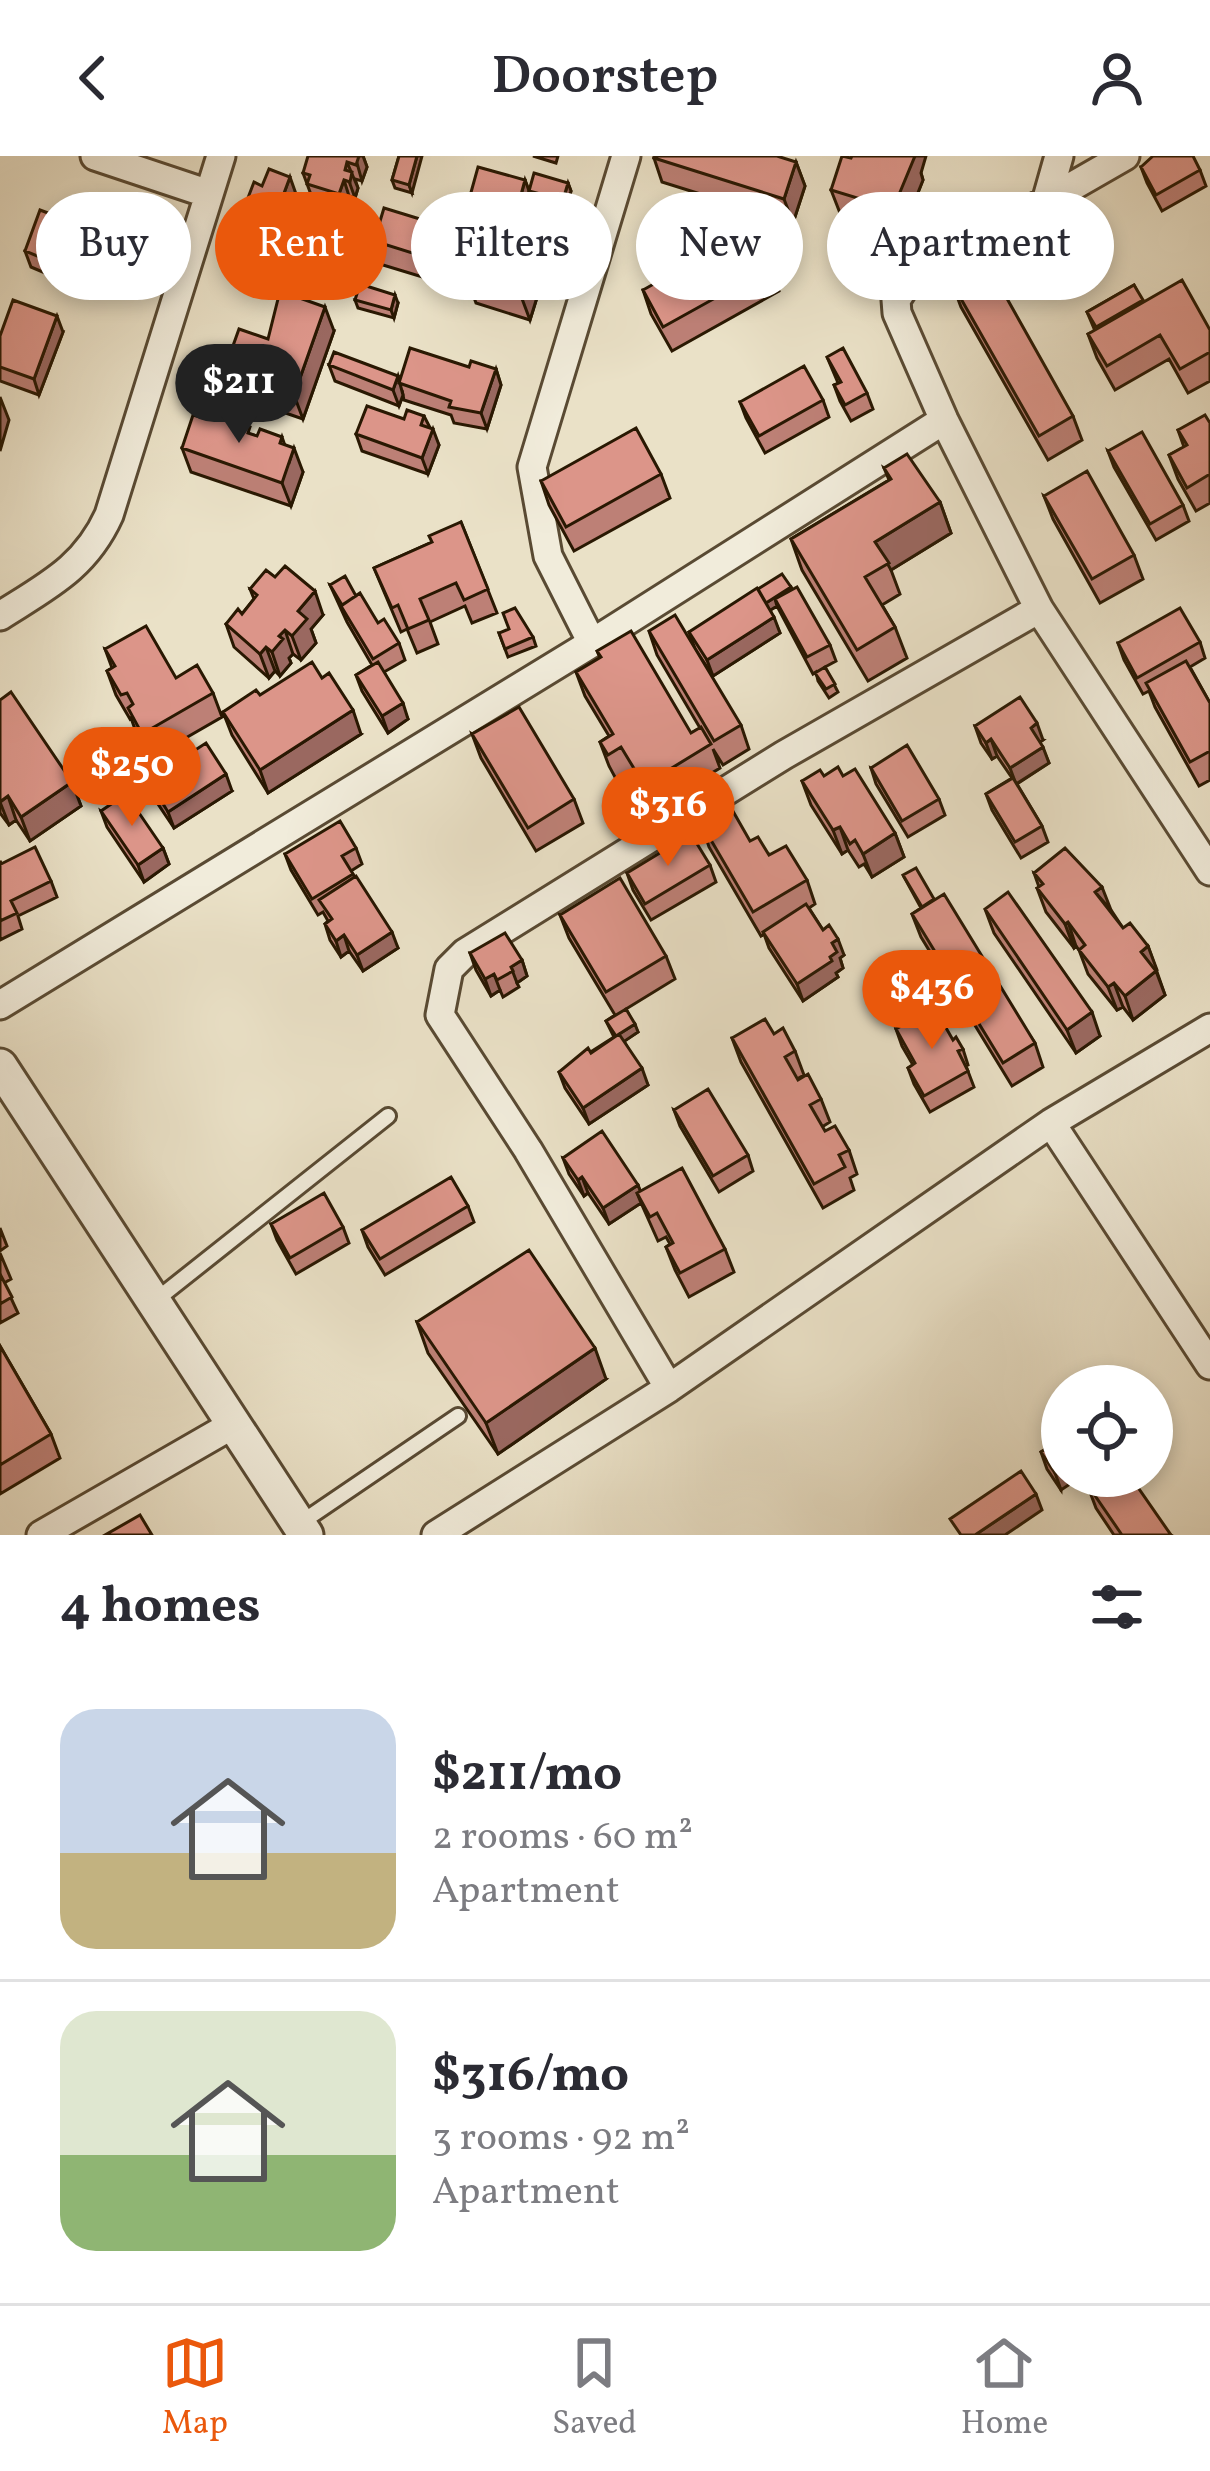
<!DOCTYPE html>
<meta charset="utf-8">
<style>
body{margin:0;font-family:Vollkorn,serif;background:#f7f7f7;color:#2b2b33;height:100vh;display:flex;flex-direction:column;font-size:45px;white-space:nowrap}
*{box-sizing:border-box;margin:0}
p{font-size:39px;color:#7c7c81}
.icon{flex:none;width:66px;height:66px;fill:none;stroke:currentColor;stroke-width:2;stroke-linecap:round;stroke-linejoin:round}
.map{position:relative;height:1379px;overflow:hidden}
.panel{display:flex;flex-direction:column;background:#fff;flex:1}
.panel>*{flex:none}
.top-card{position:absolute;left:36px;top:36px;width:1140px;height:108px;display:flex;gap:24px}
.controls{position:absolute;left:1041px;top:1209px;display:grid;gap:24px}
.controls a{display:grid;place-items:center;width:132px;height:132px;border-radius:50%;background:#fff;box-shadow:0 6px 18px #0003;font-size:60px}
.price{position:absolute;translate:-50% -102px;padding:0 27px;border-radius:42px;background:#ea580c;color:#fff;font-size:39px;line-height:78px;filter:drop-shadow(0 3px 6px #0008)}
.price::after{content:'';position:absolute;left:50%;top:72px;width:36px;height:27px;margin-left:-18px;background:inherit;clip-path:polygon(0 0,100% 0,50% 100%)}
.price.current{background:#222;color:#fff}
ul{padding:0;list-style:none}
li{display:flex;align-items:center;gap:36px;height:300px;padding:0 60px}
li+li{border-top:3px solid #e1e1e2}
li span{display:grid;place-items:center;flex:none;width:336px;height:240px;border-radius:36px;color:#555}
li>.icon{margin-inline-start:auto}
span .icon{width:144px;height:144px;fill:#fffc;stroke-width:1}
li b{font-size:51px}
h2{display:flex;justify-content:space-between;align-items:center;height:144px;padding:0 60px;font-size:51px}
.chip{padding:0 42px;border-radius:54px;background:#fff;box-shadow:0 6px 18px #0003;font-size:42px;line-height:108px}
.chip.current{background:#ea580c;color:#fff}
header{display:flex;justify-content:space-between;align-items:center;height:156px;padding:0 60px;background:#fff;font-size:54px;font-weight:600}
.tabs{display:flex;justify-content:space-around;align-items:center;height:168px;border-top:3px solid #e1e1e2;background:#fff;font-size:33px;color:#7c7c81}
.tabs a{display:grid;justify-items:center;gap:6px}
.tabs .current{color:#ea580c}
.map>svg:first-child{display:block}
</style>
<header><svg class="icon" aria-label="back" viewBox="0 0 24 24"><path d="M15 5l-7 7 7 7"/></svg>Doorstep<svg class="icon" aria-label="person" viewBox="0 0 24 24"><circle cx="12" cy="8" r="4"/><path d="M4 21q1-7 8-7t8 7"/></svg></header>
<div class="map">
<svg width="1210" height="1379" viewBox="0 0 1210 1379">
<rect width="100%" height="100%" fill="#eae1c7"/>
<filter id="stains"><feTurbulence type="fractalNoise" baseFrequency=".00167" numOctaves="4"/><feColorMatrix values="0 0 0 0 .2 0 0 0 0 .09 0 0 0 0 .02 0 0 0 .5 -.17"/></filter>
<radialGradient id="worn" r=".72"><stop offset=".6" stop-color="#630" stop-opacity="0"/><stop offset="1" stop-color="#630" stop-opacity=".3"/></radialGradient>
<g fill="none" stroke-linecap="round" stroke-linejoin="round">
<defs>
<path id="service" d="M156,1144l232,-184
M299,1368l159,-108"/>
<path id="minor" d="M95,0l114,38
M1125,0l-216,124 -13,20 1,13 47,107 95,189 171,262
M1046,46l13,-46
M0,460c47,-30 85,-48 109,-101l112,-359
M592,487l-44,-87 -16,-89 94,-311
M0,849l592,-362 352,-223
M1051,967l159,242
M669,1232l-141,-238 -88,-135 9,-46 16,-16 319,-198 255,-146
M41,1379l193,-111
M436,1379l233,-147 382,-265 159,-95"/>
<path id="tertiary" d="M0,910l306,469"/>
</defs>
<!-- service casing -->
<use href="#service" stroke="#594a33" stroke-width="20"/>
<!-- minor casing -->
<use href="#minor" stroke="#594a33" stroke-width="33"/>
<!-- tertiary casing -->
<use href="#tertiary" stroke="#594a33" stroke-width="39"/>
<!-- service -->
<use href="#service" stroke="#f1ecdb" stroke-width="14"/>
<!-- minor -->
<use href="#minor" stroke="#f1ecdb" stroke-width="27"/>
<!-- tertiary -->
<use href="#tertiary" stroke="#f1ecdb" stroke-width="33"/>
</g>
<!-- wall -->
<path fill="#bd8076" stroke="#291802" stroke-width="3" d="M363,0l4,11 -5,14 -7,-2 3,9 -3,10 -6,-2 -4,14 -32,-10 -10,-27z
M399,0l13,37 -17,-5 -3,-8z
M533,0h25l-2,7z
M654,2l142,4 9,24 -12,37 -131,-41z
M1141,11l59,3 6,16 -44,25 -15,-28z
M921,17l2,7 -21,53 -62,-20 -9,-23z
M525,24l4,11 39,-8 3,8 -5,17 -34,-9 -1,-3 -11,42 -25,-7 -1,5 -23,-6 -6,-16z
M262,30l34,8 -17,43 -21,-8 -3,-8 -3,-2 -6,-16z
M112,85l-19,51 -14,-5 -2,6 -17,-6 -3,-9 -26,-11 -6,-16z
M374,85l169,37 -13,42 -54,-17 -4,-11 -89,-27z
M771,111l8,24 -107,60 -21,-37 -8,-24z
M952,127l121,133 9,24 -34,20 -87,-153z
M1134,129l9,18 67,27v51l-22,12 -19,-34 -54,31 -18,-32 -9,-24 7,-3 -8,-19z
M355,144l43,3 -4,15 -36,-10z
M334,175l-31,88 -70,-24 -9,-24 44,-32z
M63,176l-24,63 -39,-14v-45z
M827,201l40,36 6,16 -22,12 -11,-20 -6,-16 4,-2z
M329,209l71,15 69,-13 27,2 5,16 -14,44 -33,-6 -3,-8 -47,-15 -1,-5 -4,11 -64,-25z
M823,244l6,17 -64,36 -19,-35 -6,-16z
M424,260l15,29 -11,29 -66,-23 -6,-17 48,-15z
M1210,267v80l-14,8 -18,-32 -9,-24 15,-8 -6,-17z
M253,279l32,10 18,27 -12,34 -100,-34 -9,-24z
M1108,295l75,54 6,16 -33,19 -42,-73z
M884,312l56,34 11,31 -60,37 9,24 -18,11 13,22 12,31 -39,23 -66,-111 -11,-31 98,-59z
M661,318l9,24 -96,53 -25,-46 -8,-24z
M1044,340l90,59 9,24 -43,24 -47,-84z
M461,366l36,91 -25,10 -7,-17 -35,16 8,22 -21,9 -10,-24 -6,3 -27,-64 58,-26z
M330,429l26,11 22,27 21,20 6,17 -21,12 24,47 -20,14 -26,-42 -6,-16 16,-10 -25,-43z
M250,433l73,26 -12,14 5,14 -15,17 -8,-6 -4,4 2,5 -11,13 -5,-5 -6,7 -35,-31 -8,-23 16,-10 12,-15z
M791,434l39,55 6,16 -11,6 13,25 -9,6 -11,-17 -2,-9 -3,2 -36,-68 -7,4 10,23 -67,43 -18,-27 -6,-17z
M649,475l92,94 8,24 -26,16 -10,-16 7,19 -68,41 -22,-38 -14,8 -7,-13 -9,-24 9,-6 -24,-40 -9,-24 24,-14 -3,-7 94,82 9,-5 -43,-73z
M499,477l34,4 3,9 -28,11z
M1200,486l5,16 -15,9 20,36v77l-11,6 -44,-79 -6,-16 -6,3 -19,-34 -6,-17z
M105,493l108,44 9,24 -71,41 -15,-26 -5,-14 -1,1 -14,-24 -9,-24 5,-3z
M260,539l101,39 -93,59 -36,-58 -9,-23z
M0,544l72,82 9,24 -51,35 -14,-21 -7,5 -9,-12z
M975,570l68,14 -3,2 9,21 -32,21 25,42 6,16 -27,16 -29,-48 -6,-16 26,-16 -15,-22 -5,3 -11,-16z
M472,578l102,65 9,24 -47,28 -55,-93z
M186,600l46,35 -58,37 -20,-30 -5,-17 20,-13 -3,-8z
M871,612l68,31 6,16 -37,22 -32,-53z
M824,620h19l52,57 9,24 -32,20 -8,-13 -5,3 -11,-17 -6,4 -31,-49 -9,-24z
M101,655l62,37 6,16 -25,18 -37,-55z
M701,667l49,18 57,39 8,24 -6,4 14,22 21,25 -4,3 3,10 -7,5 2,4 -35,24 -34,-53 -5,-14 -3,2 -52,-89z
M356,692l6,16 -11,7 47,77 -35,23 -14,-20 -8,6 -11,-17 -5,-16 3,-3 -5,-9 -5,3 -27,-45 -6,-16z
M0,705l1,3 50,17 6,16 -39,19 4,13 -22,11z
M710,709l6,17 -65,38 -18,-30 -6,-17z
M1034,717l77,37 12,18 25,18 17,49 -32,25 -10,-13 -6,3 -29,-36 -9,-24 -3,-4 -2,2 -28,-36 -9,-24 2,-1z
M903,719l31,24 101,144 8,24 -31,19 -91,-149 -9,-23 9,-6z
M985,753l115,127 -24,17 -82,-120z
M560,759l106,41 9,23 -49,30 12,23 -14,9 24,44 -59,39 -24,-36 -6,-16 55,-35 -8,-16 9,-6 -46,-77z
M470,797l52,7 5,16 -10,7 2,4 -16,10 -3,-7 -9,6 -15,-26z
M896,873l57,11 10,9 5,16 -2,1 8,21 -44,25 -16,-28 -6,-16 5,-3 -11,-19z
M774,878l21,17 9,24 -7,4 24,20 9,23 -8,5 3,4 24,19 8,24 -7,4 4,12 -31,18 -82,-146 -9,-24z
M674,954l74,45 5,16 -34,21 -39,-66z
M563,1002l75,27 2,6 85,58 9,23 -45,25 -14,-27 -9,-23 4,-3 -4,-7 -8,4 -17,-38 -32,21 -21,-31 -4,3 -15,-22z
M468,1050l6,16 -89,53 -17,-28 -6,-17z
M271,1068l72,3 6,16 -53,31 -19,-34z
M0,1072l7,18 -7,5z
M0,1097l11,26 -7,4 14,30 -18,10z
M417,1166l189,57 -108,75 -70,-101z
M0,1190l51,88 9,24 -60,36z
M1062,1283l-1,51 -14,-21 -6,-17z
M1087,1328l84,51h-57l-18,-27z"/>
<!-- shaded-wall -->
<path fill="#9a6860" stroke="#291802" stroke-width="3" d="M355,0h8l4,11 -5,14z
M417,0h5l-10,37 -3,-8z
M911,0h15l-5,17 2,7 -21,53 -9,-24z
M347,6l11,26 -3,10 -10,-28z
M796,6l9,24 -12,37 -9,-24z
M290,21l6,17 -17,43 -5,-17z
M344,24l5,16 -4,14 -6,-16z
M525,24l6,16 -11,42 -6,-17z
M568,27l3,8 -5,17 -3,-8z
M489,59l6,16 -1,5 -6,-16z
M106,68l6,17 -19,51 -6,-16z
M534,98l9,24 -13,42 -9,-24z
M74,115l5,16 -2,6 -6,-16z
M395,139l3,8 -4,15 -3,-8z
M325,151l9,24 -31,88 -9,-24z
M57,160l6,16 -24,63 -5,-16z
M496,213l5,16 -14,44 -6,-16z
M398,220l5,19 -4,11 -6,-16z
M0,241l9,23 -9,31z
M433,273l6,16 -11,29 -6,-16z
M282,281l8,23 4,-12 9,24 -12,34 -9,-23 -2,-40z
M940,346l11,31 -60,37 -16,-28z
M791,431l3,8 -19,4 2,7 -8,5 -3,-8z
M315,435l8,24 -12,14 5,14 -15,17 -9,-24 6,-25z
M774,461l6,16 -67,43 -6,-16z
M285,474l8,24 -4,4 2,5 -11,13 -8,-24 7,-16z
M266,491l9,24 -6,7 -9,-24z
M403,547l5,16 -20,14 -6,-17z
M353,554l8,24 -93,59 -8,-23z
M1037,567l6,17 -6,4 -6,-16z
M991,583l6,17 -5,3 -6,-16z
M1043,591l6,16 -33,21 -6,-16z
M226,618l6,17 -58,37 -6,-16z
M72,626l9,24 -51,35 -9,-24z
M8,640l8,24 -7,5 -9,-23z
M840,671l8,23 -6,4 -9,-24z
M895,677l9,24 -32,20 -9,-23z
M163,692l6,16 -25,18 -6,-17z
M1102,731l9,23 -16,-18z
M1068,766l8,24 -2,2 -9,-24z
M392,776l6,16 -35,23 -6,-16z
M344,779l5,16 -8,6 -5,-16z
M838,783l6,16 -4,3 3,10 -7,5 2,4 -35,24 -6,-17 33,-27 2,-14z
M1148,790l9,24 -8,6 -8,-24z
M522,804l5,16 -10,7 -6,-16z
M1156,815l9,24 -32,25 -8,-24z
M494,818l6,16 -9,6 -6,-17z
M1114,827l9,24 -6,3 -9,-23z
M1092,856l8,24 -24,17 -9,-23z
M635,868l3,8 -19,13 -3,-9z
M642,912l6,17 -59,39 -6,-16z
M582,1021l6,16 -4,3 -6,-16z
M638,1029l6,16 -7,-8 4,10 -32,21 -6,-16z
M595,1192l11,31 -108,75 -12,-31z
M1062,1313v7h20l-21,14 -6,-17z
M1036,1338l6,16 -37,25h-30z"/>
<!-- building -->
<path fill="#dc9589" stroke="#291802" stroke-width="3" d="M308,0h51l-3,9 -9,-3 -2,8 7,2 -2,10 -6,-2 -5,14 -32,-10 3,-9 -7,-2z
M399,0h18l-8,29 -17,-5z
M655,0h122l19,6 -12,37 -130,-41z
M842,0l9,2 1,-2h63l-22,53 -62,-19z
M1153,0h40l7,14 -44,25 -15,-28z
M478,11l47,13 -11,41 -25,-6 -1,5 -23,-6z
M269,13l21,8 -16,43 -22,-8 2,-6 -8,-3 8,-21 8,4z
M534,17l34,10 -5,17 -34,-9z
M384,52l150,46 -13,42 -54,-16 3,-9 -96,-30z
M40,54l32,12 4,-9 30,11 -19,52 -13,-5 -3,6 -16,-6 2,-7 -32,-13z
M750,74l21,37 -108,60 -20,-37z
M987,107l86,153 -34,20 -87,-153z
M1182,124l28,50v22l-30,17 -20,-34 -53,31 -19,-32z
M360,128l35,11 -4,15 -36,-10z
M1134,129l9,15 -47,27 -9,-15z
M280,135l45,16 -31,88 -70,-24 15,-42 29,10z
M13,144l44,16 -23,63 -34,-12v-31z
M410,192l59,19 2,-6 25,8 -15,44 -32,-6 2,-6 -52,-18z
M843,192l24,45 -22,12 -11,-20 7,-3 -14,-25z
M334,196l64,24 -5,14 -64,-25z
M804,210l19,34 -64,36 -19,-34z
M367,250l37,13 3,-9 17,6 -3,9 12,4 -11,29 -66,-24z
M206,255l44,16 -2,6 9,3 3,-7 22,8 -2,6 14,5 -12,35 -100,-35 11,-33 10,3z
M1205,259l5,8v51l-23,14 -18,-33 18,-10 -9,-15z
M636,272l25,46 -95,53 -25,-46z
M1142,276l41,73 -33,19 -42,-73z
M907,298l33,48 -65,40 14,21 -24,14 30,50 -38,23 -66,-111 100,-60 -7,-11z
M1087,315l47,84 -42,24 -48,-83z
M461,366l27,67 -24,11 -8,-17 -36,16 9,21 -21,9 -10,-24 -6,3 -18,-40 58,-26 -3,-6z
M285,410l30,25 -17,20 9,8 -15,17 -7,-6 -6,6 4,3 -11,13 -6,-5 -6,7 -34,-30 12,-15 4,5 15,-19 -7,-6 16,-19 9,7z
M782,418l9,13 -25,16 -8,-14z
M345,420l11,20 -14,9 -12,-20z
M797,431l33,58 -23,12 -32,-58z
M757,432l17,29 -67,43 -18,-28z
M360,437l18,30 6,-4 15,24 -26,16 -32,-53z
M515,452l18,29 -28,12 -6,-16 10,-4 -6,-16z
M1180,452l20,34 -63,36 -19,-35z
M675,459l66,110 -27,16 -65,-110z
M146,470l30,52 21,-13 16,28 -71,41 -14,-26 5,-4 -6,-11 -6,2 -14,-24 8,-5 -10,-17z
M631,475l60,102 10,-6 10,17 -67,41 -23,-38 -13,8 -8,-13 13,-8 -37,-62 25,-15 -4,-6z
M1186,505l24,42v48l-20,11 -44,-79z
M312,506l10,16 7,-5 24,37 -93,60 -37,-58 33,-22 4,5z
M378,506l25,41 -21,13 -26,-41z
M825,511l10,17 -9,5 -11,-16z
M11,536l61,90 -51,35 -13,-21 -8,6v-102z
M1020,541l17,26 -6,5 12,19 -33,21 -19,-29 -5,4 -11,-17z
M519,551l55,92 -46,29 -56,-94z
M206,587l20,31 -58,38 -19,-31 21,-14 -4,-7 16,-10 4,6z
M907,589l32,54 -37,22 -31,-53z
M838,611l5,9 12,-7 40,64 -32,21 -8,-14 -5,4 -10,-17 -7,3 -31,-49 18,-11 4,6z
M1013,622l29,48 -27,16 -29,-48z
M126,638l37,54 -25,17 -37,-54z
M730,650l20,35 8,-4 11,18 17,-9 21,34 -54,32 -52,-89z
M340,665l16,27 -14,8 11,18 -41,25 -27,-45z
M691,678l19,31 -65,39 -18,-31z
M35,691l16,34 -40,20 6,12 -17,8v-60l1,3z
M1065,692l37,39 -7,5 28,36 7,-5 18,23 -7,6 15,19 -31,25 -11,-13 -6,4 -29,-37 6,-5 -17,-23 -3,2 -28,-36 6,-4 -9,-11z
M916,712l18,31 -12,8 -19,-32z
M356,720l36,56 -35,23 -13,-20 -8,6 -11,-17 7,-5 -13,-19z
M620,722l46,78 -60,36 -46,-77z
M1008,736l84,120 -25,18 -82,-121z
M944,738l91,149 -32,20 -91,-149z
M806,748l17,26 6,-5 9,14 -6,4 5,9 -7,5 2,4 -35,23 -34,-52z
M505,777l17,27 -11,7 2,4 -16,9 -3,-6 -9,5 -15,-26z
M934,851l19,33 3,-3 7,12 -5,2 10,20 -44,25 -16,-28 7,-5 -19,-34z
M626,853l9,15 -19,12 -10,-15z
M765,863l9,15 9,-6 12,23 -10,6 13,23 10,-6 13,25 -11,6 15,26 10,-5 14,24 -10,5 6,12 -31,17 -82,-146z
M619,878l23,34 -59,40 -24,-36 29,-24 3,5z
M708,933l40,66 -35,21 -39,-66z
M602,975l36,54 -35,23 -21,-31 -4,3 -15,-22z
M682,1012l43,81 -45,24 -14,-26 7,-4 -16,-30 -7,4 -13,-24z
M451,1021l17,29 -88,53 -18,-29z
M324,1037l19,34 -53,31 -19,-34z
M529,1094l66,98 -109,75 -69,-101z
M0,1118l12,23 -12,7z
M0,1190l51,88 -51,31z
M1062,1283v30l-7,4 -14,-21z
M1021,1315l15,23 -61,41h-14l-11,-16z
M1099,1320h31l41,59h-49l-35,-51z
M140,1359l12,20h-47z"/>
<rect width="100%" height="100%" filter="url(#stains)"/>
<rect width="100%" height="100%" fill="url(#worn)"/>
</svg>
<div class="controls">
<a><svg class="icon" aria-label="locate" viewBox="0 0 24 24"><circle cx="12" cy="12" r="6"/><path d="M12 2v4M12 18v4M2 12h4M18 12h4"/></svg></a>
</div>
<b class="price current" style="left:239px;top:290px">$211</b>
<b class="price" style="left:132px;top:673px">$250</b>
<b class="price" style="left:668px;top:713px">$316</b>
<b class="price" style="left:932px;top:896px">$436</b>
<div class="top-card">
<a class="chip">Buy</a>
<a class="chip current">Rent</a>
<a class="chip">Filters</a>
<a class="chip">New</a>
<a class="chip">Apartment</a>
</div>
</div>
<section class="panel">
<h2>4 homes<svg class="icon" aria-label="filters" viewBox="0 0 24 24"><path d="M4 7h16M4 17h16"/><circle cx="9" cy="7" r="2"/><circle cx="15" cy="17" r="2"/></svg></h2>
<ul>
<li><span style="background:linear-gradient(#c9d6e8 60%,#c2b280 0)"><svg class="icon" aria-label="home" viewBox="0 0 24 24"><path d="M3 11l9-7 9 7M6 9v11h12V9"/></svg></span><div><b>$211/mo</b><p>2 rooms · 60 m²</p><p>Apartment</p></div></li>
<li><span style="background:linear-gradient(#dfe7d0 60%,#8fb573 0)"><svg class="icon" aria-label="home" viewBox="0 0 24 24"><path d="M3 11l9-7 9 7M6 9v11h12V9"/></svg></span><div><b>$316/mo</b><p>3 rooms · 92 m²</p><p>Apartment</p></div></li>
</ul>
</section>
<nav class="tabs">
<a class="current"><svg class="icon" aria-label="map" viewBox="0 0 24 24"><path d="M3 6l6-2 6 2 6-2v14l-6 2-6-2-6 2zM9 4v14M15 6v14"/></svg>Map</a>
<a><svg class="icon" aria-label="saved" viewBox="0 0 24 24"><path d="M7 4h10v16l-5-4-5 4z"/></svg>Saved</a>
<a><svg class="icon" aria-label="home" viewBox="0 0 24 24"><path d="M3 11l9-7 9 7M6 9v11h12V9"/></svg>Home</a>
</nav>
